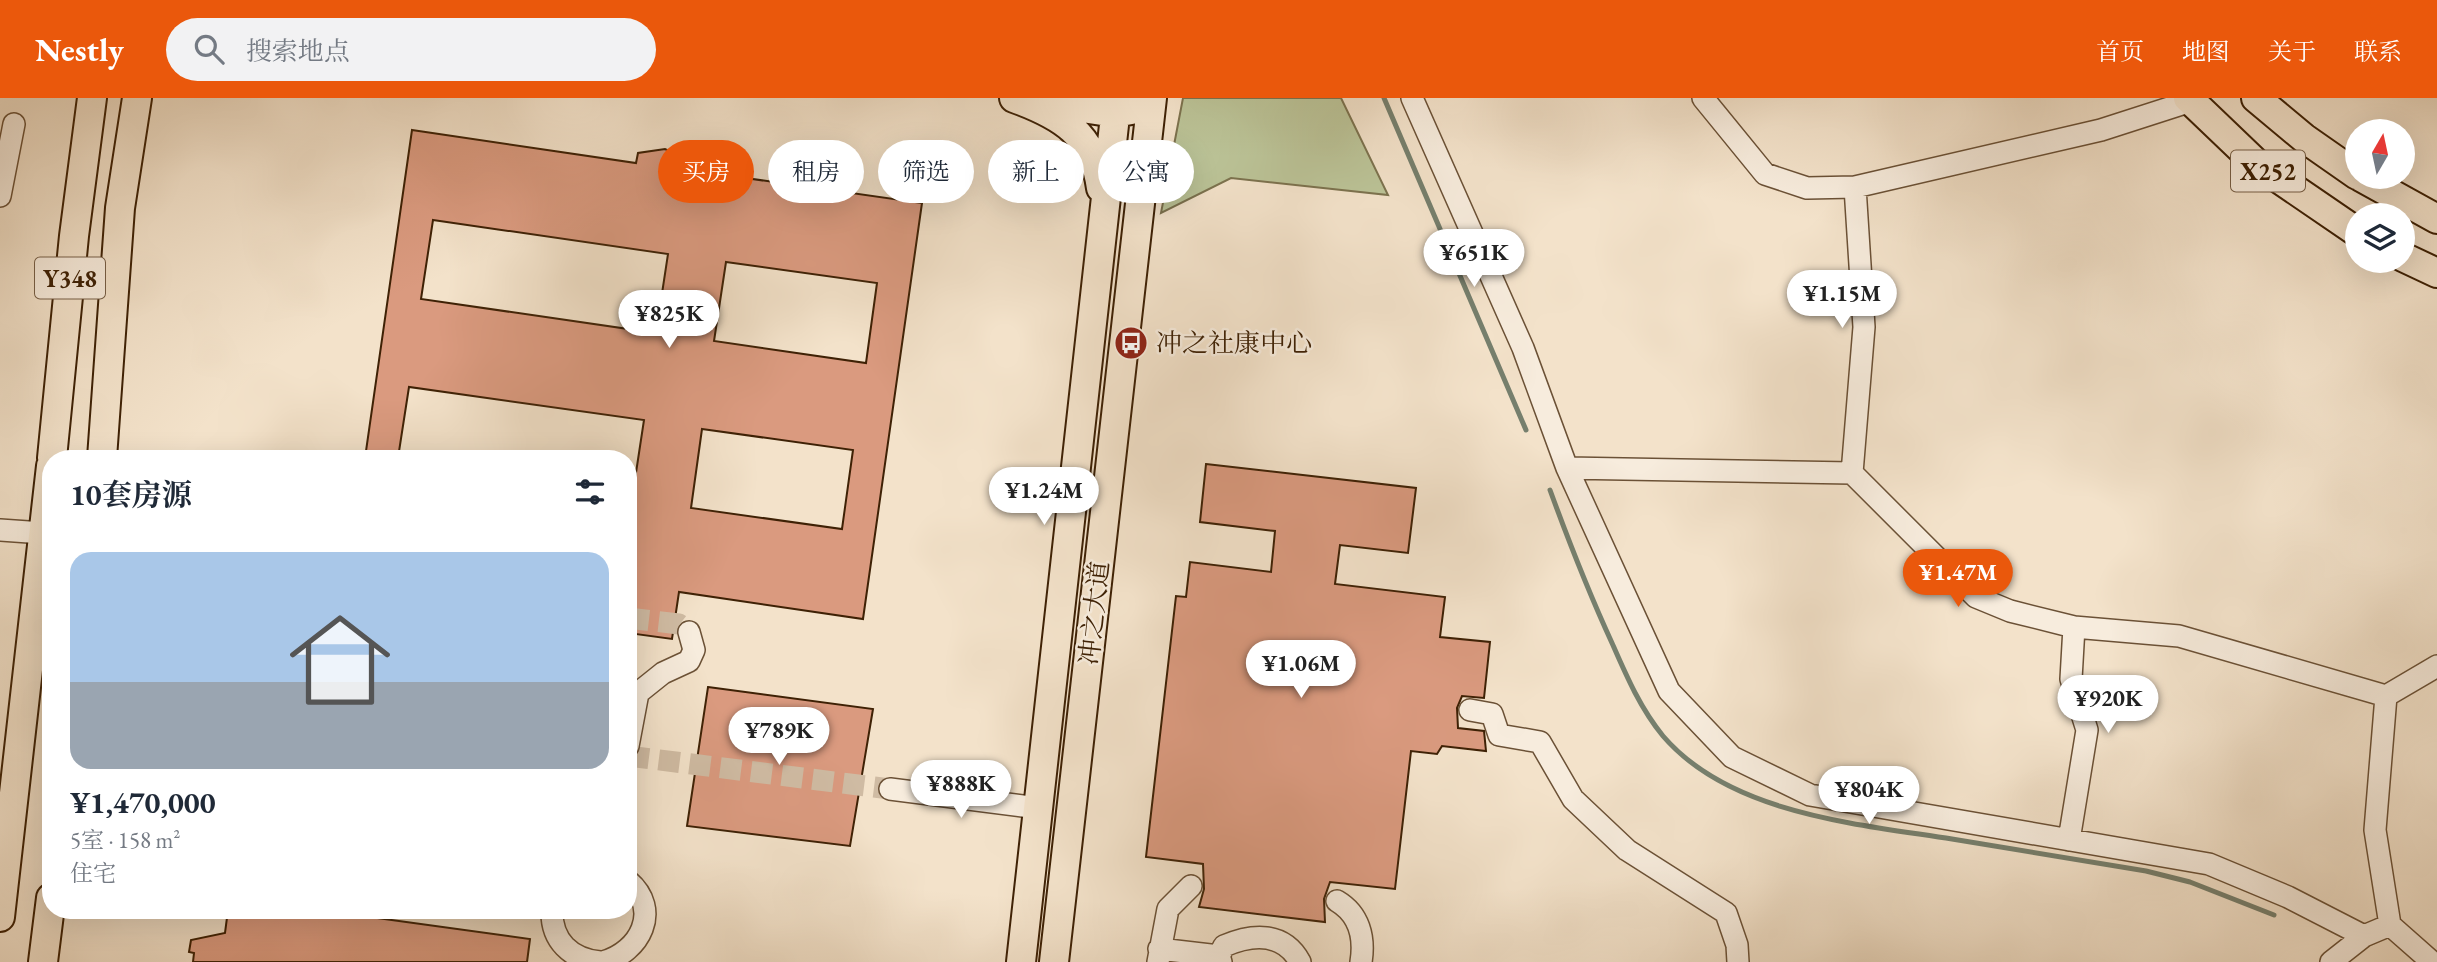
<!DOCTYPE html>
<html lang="zh">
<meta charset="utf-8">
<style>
body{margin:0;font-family:"EB Garamond","Noto Serif SC",serif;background:#f2f2f3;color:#1f2937;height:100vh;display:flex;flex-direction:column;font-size:26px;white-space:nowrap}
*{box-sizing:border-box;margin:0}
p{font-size:23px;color:#747a83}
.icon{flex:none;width:38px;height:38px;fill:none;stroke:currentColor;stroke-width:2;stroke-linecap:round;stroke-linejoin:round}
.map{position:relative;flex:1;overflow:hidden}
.details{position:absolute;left:42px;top:352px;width:595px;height:469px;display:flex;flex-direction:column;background:#fff;border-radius:28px;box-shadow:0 7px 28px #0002}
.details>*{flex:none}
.hud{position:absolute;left:658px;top:42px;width:665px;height:63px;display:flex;gap:14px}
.needle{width:46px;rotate:9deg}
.fabs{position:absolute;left:2345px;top:21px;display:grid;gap:14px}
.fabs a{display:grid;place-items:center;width:70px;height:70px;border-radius:50%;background:#fff;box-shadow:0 7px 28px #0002;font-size:35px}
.price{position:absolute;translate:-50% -60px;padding:0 16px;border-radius:24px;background:#fff;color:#222;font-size:23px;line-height:46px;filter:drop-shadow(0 2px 4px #0008)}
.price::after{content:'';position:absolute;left:50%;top:42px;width:21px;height:16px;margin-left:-10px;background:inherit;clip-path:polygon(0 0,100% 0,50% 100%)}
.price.active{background:#ea580c;color:#fff}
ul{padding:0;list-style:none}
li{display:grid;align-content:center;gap:14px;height:371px;padding:0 28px}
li+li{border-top:2px solid #e0e1e3}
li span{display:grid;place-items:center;height:217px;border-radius:21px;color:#555}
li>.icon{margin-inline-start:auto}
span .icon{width:126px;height:126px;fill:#fffc;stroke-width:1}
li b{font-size:30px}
h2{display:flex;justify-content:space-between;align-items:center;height:84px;padding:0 28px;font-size:30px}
.tag{padding:0 24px;border-radius:32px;background:#fff;box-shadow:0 7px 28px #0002;font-size:24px;line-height:63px}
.tag.active{background:#ea580c;color:#fff}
header{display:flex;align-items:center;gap:42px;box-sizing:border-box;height:98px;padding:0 35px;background:#ea580c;color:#fff}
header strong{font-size:33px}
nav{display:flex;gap:38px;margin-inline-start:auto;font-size:24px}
.search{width:490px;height:63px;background:#f2f2f3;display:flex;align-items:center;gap:18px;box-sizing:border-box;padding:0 24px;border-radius:38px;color:#747a83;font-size:26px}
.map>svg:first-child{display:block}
</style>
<header>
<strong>Nestly</strong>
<div class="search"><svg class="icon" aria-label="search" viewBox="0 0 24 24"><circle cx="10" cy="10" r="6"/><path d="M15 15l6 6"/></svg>搜索地点</div>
<nav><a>首页</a><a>地图</a><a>关于</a><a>联系</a></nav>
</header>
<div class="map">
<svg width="2437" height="864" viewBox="0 0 2437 864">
<rect width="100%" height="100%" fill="#f3e2ca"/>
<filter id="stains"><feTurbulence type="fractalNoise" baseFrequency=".00286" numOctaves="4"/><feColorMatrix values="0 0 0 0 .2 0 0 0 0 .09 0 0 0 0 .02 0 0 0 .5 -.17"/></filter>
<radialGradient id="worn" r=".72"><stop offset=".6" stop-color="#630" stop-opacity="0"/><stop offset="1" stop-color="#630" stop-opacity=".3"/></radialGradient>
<!-- green -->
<path fill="#bbc397" stroke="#7c724e" stroke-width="2" d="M1183,0h158l47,97 -157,-17 -70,35z"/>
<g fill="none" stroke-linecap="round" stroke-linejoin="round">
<!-- stream -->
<path stroke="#767f6d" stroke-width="5" d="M1384,0l142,332
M1550,392c19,52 39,103 62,153 14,32 28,65 51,93 67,78 194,88 289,103 65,11 130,21 194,32l44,11 84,33"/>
</g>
<!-- building -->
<path fill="#da9a7f" stroke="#3e2105" stroke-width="2" fill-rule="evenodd" d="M412,32l224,33 2,-10 27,-4 25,11 -1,10 233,33 -59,416 -184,-27 -7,47 -44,-6v-134h4l12,-79 -235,-33 -11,71h-33zM433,122l235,34 -12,79 -235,-34zM726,164l151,21 -11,80 -152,-22zM702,331l151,21 -11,79 -151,-21z
M1206,366l210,24 -8,65 -68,-8 -5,39 110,13 -5,40 50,5 -6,56 -22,-2 -5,12 1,20 26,3 2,20 -44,-5 -5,8 -26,-3 -16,138 -65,-7 -6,17 1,23 -126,-15 5,-18 -1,-25 -57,-7 30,-261 10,1 4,-35 81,10 4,-41 -75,-9z
M708,589l165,22 -23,137 -163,-20z
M228,812h91l211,29 -3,23h-334l1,-9 -5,-1 2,-12 34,-7z"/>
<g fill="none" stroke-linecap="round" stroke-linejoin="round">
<!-- minor-tunnel -->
<path stroke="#cfbba3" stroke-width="21" stroke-dasharray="21 10" stroke-linecap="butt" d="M628,520l51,6 10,8
M628,658l262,33"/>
<defs>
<path id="minor" d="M1412,0l111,250 44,120 102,223 63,66 78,38 399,69 79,33 76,39
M1703,0l62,76 42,14 48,-1 246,-57 90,-29
M0,98l14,-72
M1567,370l285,5 124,124 34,14 64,16 105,9 207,60
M1852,375l12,-146 -9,-140
M0,432l43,3
M2386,598l51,-30
M1470,612l22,4 7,21 41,7 33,57 54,51 99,63 11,32 1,17
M628,648l10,-53 25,-20 26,-12 5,-11 -5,-18
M890,691l148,19
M2069,742l18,-110 -16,-51 3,-52
M1337,803c22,13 28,36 24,61
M552,812c-1,31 19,49 48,52
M2390,827l42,37
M1159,851l60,7 2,6
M1219,858l5,-10c28,-12 59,-15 76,16
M603,864c37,-10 59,-52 25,-81
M1158,864l10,-53 23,-23
M2331,864l33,-26 26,-11 -15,-95 11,-134"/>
<path id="major" d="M1014,0c47,17 80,36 87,90
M2188,0l68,65 101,69
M2256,0l48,40 53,37
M1043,4l72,11 16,-3
M2361,79l76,42
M2403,159l34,16
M52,360l22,-222 18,-138
M102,360l18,-250 17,-110
M0,819l51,-451
M43,864l8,-64
M1021,864l96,-864
M1054,864l98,-864"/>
</defs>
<!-- minor casing -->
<use href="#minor" stroke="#6b5136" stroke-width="24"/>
<!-- major casing -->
<use href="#major" stroke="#3e2105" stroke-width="32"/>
<!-- minor -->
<use href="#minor" stroke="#f7ecdd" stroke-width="21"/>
<!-- major -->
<use href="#major" stroke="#f3e2ca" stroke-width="28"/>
</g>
<!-- icons -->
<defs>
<symbol id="bus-disc" viewBox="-11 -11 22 22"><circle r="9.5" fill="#8f2418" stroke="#f7ecdd"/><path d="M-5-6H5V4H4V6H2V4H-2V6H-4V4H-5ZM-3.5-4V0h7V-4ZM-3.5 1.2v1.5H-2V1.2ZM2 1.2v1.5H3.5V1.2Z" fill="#fff"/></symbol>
</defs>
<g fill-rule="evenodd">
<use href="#bus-disc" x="1112" y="226" width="38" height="38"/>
</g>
<g text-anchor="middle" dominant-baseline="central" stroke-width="5" stroke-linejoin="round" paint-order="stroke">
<!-- shield labels -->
<g fill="#f7ecdd" stroke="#765e46" stroke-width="2">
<rect x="2231" y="52.5" width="74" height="41" rx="5"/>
<rect x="35" y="159.5" width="70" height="41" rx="5"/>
</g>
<g font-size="24" font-weight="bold" fill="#3e2105">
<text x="2268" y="73">X252</text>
<text x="70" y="180">Y348</text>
</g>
<!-- poi labels -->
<g font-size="26" fill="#3e2105" stroke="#f7ecdd" text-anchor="start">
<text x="1156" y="245">冲之社康中心</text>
</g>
<!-- street labels -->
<g font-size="26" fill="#3e2105" stroke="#f7ecdd">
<text transform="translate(1094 515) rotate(-84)">冲之大道</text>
</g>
</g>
<rect width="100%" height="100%" filter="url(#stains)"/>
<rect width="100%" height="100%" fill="url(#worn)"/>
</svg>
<div class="fabs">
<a><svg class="needle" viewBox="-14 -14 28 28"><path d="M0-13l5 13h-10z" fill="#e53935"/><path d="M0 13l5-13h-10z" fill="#747a83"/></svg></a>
<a><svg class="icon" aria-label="layers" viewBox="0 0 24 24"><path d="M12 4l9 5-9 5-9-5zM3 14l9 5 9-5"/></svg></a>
</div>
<b class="price" style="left:1474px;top:191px">¥651K</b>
<b class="price" style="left:1842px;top:232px">¥1.15M</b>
<b class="price" style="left:669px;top:252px">¥825K</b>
<b class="price" style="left:1044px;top:429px">¥1.24M</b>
<b class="price active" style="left:1958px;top:511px">¥1.47M</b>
<b class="price" style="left:1301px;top:602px">¥1.06M</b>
<b class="price" style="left:2108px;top:637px">¥920K</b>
<b class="price" style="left:779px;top:669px">¥789K</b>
<b class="price" style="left:961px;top:722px">¥888K</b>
<b class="price" style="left:1869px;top:728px">¥804K</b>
<div class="hud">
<a class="tag active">买房</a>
<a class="tag">租房</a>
<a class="tag">筛选</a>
<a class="tag">新上</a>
<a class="tag">公寓</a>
</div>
<section class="details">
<h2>10套房源<svg class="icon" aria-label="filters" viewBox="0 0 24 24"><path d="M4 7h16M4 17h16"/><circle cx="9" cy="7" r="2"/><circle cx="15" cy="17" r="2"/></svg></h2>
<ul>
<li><span style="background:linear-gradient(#a9c7e8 60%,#9aa5b1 0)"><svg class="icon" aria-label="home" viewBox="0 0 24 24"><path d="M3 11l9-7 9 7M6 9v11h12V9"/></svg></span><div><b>¥1,470,000</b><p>5室 · 158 m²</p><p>住宅</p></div></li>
</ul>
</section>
</div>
